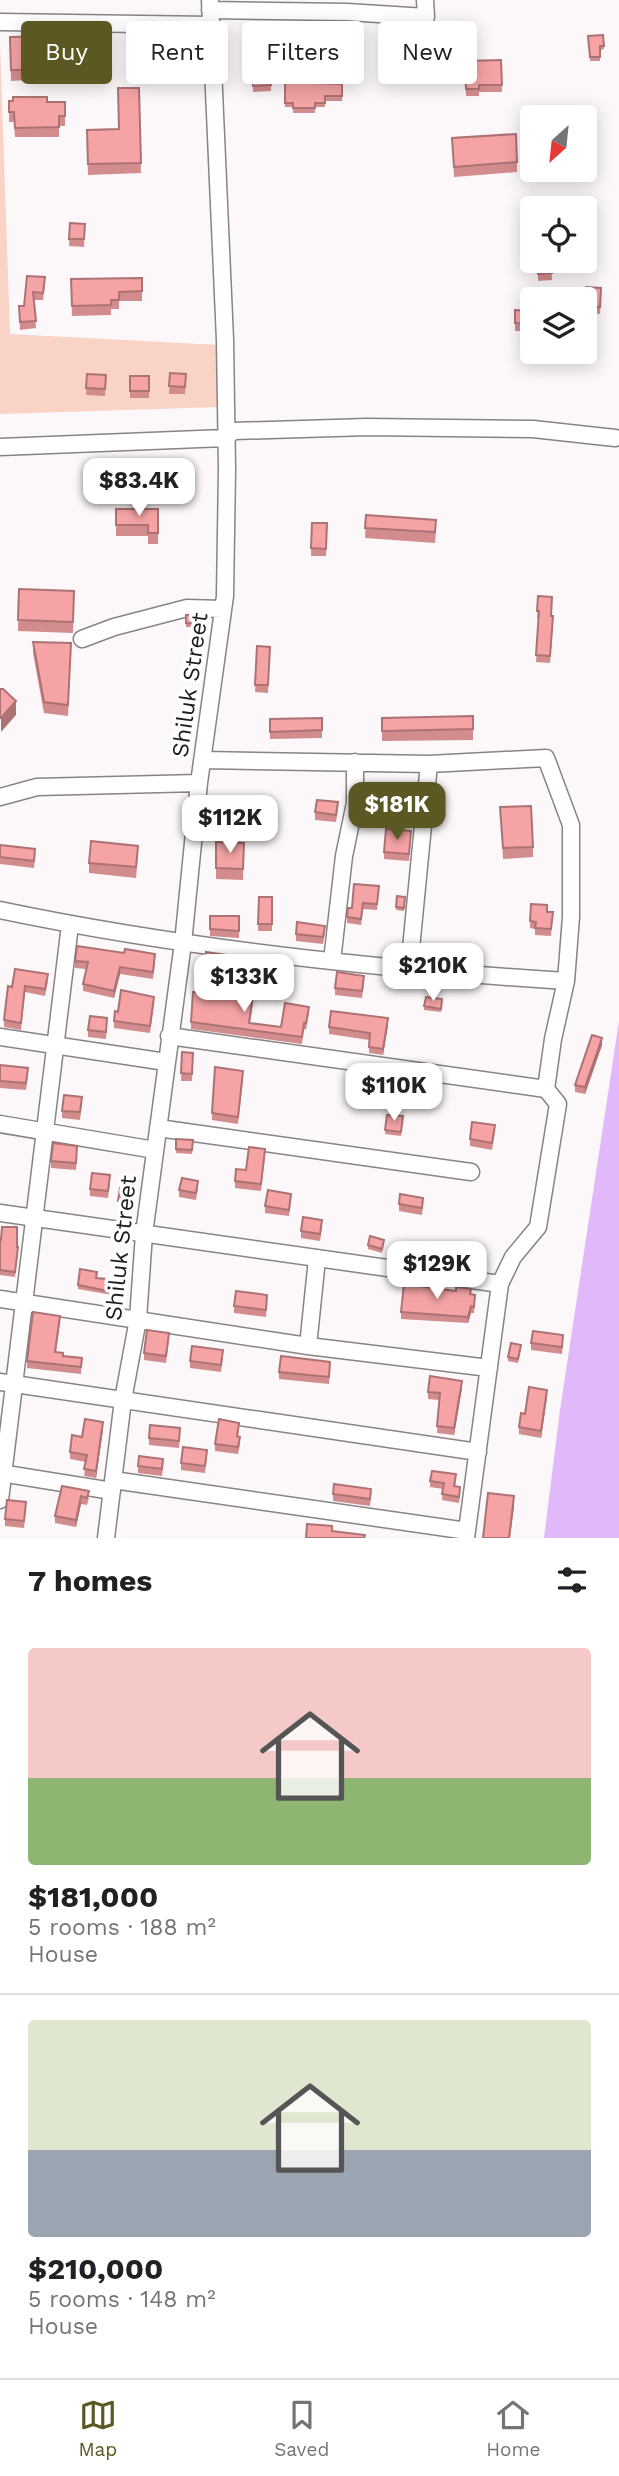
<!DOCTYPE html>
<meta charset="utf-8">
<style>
body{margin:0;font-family:"Work Sans",sans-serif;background:#f6f6f6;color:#202124;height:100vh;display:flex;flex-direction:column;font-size:26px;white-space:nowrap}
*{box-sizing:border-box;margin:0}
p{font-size:23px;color:#757577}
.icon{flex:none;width:38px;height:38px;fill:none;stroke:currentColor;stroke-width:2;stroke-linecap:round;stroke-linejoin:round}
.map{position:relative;height:1538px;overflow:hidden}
.sheet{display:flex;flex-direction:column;background:#fff;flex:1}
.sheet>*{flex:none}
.top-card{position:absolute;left:21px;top:21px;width:578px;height:63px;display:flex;gap:14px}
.needle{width:46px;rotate:207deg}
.fabs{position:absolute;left:520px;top:105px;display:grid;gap:14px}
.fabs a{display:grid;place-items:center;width:77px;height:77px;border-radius:7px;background:#fff;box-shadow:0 4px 18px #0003;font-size:35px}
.price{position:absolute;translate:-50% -60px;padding:0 16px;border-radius:14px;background:#fff;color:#222;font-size:23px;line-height:46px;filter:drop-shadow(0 2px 4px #0008)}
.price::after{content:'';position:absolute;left:50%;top:42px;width:21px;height:16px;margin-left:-10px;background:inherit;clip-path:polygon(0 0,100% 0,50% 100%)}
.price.selected{background:#5b5824;color:#fff}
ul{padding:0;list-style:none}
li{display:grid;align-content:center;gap:14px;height:371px;padding:0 28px}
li+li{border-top:2px solid #e0e0e0}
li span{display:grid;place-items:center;height:217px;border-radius:7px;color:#555}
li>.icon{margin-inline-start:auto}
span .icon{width:126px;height:126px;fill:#fffc;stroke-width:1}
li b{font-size:30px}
h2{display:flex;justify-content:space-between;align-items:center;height:84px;padding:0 28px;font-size:30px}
.chip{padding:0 24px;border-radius:7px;background:#fff;box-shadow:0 4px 18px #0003;font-size:24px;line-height:63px}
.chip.selected{background:#5b5824;color:#fff}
.tabs{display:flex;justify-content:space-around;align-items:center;height:98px;border-top:2px solid #e0e0e0;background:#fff;font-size:19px;color:#757577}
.tabs a{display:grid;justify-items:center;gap:4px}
.tabs .selected{color:#5b5824}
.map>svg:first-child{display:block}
</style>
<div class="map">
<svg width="619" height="1538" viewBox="0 0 619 1538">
<rect width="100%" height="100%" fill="#fcf7f8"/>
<!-- green -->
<path fill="#f8d3c6" d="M0,44l10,290 209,11v62l-219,7z"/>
<!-- water -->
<path fill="#e1b9fa" d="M619,1021v517h-75l16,-128z"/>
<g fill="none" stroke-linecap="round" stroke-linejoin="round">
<defs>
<path id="minor" d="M210,10l137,2 79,5 -1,-17
M0,22l210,3
M0,447l225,-9 9,-7 133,-4 166,2 82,9
M82,639l32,-12 73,-19 36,1
M203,760l226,4 117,-6 25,67v92l-5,64 -13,58 -7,50 12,15 -20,123 -25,30 -13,27
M0,797l37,-10 162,-4
M0,910c186,39 376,59 566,71
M332,961l12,-105 11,-53v-41
M409,969l20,-205
M169,1036l377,53
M0,1037l166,25
M0,1124l155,26
M158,1128l313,44
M0,1213l500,71 -34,254
M0,1299l308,47 181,22
M308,1346l9,-87
M0,1382l478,70
M0,1473l112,18
M113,1480l354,51
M0,1500l70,-575
M106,1538l17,-138 15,-81 6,-85 39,-291 16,-160 26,-187 2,-126 -2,-130 -15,-340"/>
</defs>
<!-- minor casing -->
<use href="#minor" stroke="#888385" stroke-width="19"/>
<!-- minor -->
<use href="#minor" stroke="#fff" stroke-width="16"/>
</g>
<!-- wall -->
<path fill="#d38c8e" d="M603,35l1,14 -4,1v11h-10l-2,-25z
M56,36v24l-27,1v19l-18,1 -1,-44z
M251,48l10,15 10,22v6l-18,1z
M501,60l1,32h-23v4h-13l-1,-35z
M285,79l29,4 28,1v17h-17v6h-10v6h-22v-6h-8z
M139,88l2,85 -53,2 -1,-45 32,-1z
M9,101l38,1h18v24h-6v11h-44l-1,-15h-5z
M452,138l65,24v10l-63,5z
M70,223l15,1 -1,23 -15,-1z
M538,261h13l1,19 -14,1z
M27,276l18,9 -2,15h-9l2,28 -16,2 -1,-24h5z
M142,278v23h-23v8h-8v6l-39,1 -1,-37z
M601,288l-1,26 -16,-1v-9z
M515,310l17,1v20h-17z
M170,373l16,1 -1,20h-16z
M87,374l19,1 -1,21 -19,-1z
M130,376h19v22h-19z
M116,509h42v35h-10v-8h-32z
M366,515l70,16 -1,12 -70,-5z
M312,523h15l-1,33h-15z
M19,589l55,2 -1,42 -55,-2z
M538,596l13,20 2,8 -3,39 -14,-1 3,-44h-2z
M199,615l-1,12h-12v-4z
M33,642l38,1 -3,73 -24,-3 -11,-60z
M257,646l13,1 -2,46 -13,-1z
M473,716v24l-91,1v-23z
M270,719l52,11v8l-52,1z
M500,807l33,40v10l-30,2z
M338,809l-2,13 -21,-2v-8z
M411,838l-2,23 -25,-2v-7z
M216,842l28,1 -1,37 -27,-1z
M0,845l35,11 -1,12 -34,-4z
M138,856l-2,22 -47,-5v-10z
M379,886l-2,24 -14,-1 -2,16 -14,-2v-6l5,-9z
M397,896l8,1 -1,14 -8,-1z
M259,897h13v34h-14z
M531,904l16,8h6l-2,24 -16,-1v-6l-5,-1z
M210,916h29v22l-29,-2z
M325,933l-2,11 -27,-3v-7z
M75,961h80l-2,18 -33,-5 -6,24 -31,-7v-7l3,-15 -11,-1z
M204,967h51l-2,15 -49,-8z
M48,981l-3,15 -20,-4 -4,38 -17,-3v-7l8,-33z
M364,983l-2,15 -27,-3v-7z
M253,1002l-3,21 31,4 28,-14 -3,17 -2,-1 -2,15 -111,-15v-7z
M442,1003l-1,9 -17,-2v-4z
M154,1004l-4,29 -36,-5v-7l4,-9z
M107,1025l-1,14 -18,-2v-7z
M388,1025l-5,30 -14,-2v-13l-40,-6v-7z
M602,1045l-17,49 -10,-2v-7z
M182,1052l11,1 -1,28h-11z
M0,1065l28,10 -2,15 -26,-2z
M243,1079l-5,45 -26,-4v-7z
M82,1104l-2,16 -18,-2v-7z
M387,1115l16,1 -2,20 -16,-2z
M495,1132l-3,18 -22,-4v-7z
M176,1139l17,1 -1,14 -16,-1z
M77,1153l-1,17 -25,-2v-7z
M265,1156l-4,35 -26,-3v-7l11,-11z
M110,1183l-2,15 -18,-2v-7z
M198,1188l-2,12 -17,-3v-7z
M129,1190l-2,16 -9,-1v-4z
M291,1200l-2,16 -24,-3v-7z
M399,1204l24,1 -1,10 -23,-4z
M322,1227l-2,14 -19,-3v-7z
M0,1238l17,9 1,6 -3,24 -15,-2z
M384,1243l-2,10 -14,-4v-4z
M439,1248l-2,10 -9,-1v-4z
M97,1278l22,2 -1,16 -40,-7v-4z
M471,1294l4,7 -1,12h-3l-3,10 -67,-4v-7z
M267,1302l-1,15 -32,-4v-7z
M60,1323l-4,29 7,4 19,2 -1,16 -54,-6v-7z
M169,1340l-3,23 -22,-3v-7z
M563,1342l-1,12 -31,-4v-7z
M521,1349l-3,14 -10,-2v-4z
M223,1357l-2,15 -31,-4v-7z
M330,1369l-1,15 -50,-5v-7z
M462,1388l-8,47 -17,-2 2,-33 -11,-1v-7z
M547,1397l-6,41 -22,-4v-7l6,-13z
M103,1429l-7,49 -12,-2 2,-14 -16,-3v-7l12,-15z
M239,1430l-1,7 2,7 -2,10 -23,-3v-7z
M180,1435l-1,13 -30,-3v-7z
M207,1457l-2,16 -24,-3v-7z
M138,1466h25l-1,10 -24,-3z
M456,1480l-1,7 5,6 -1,10 -17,-3 1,-11 -13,-2v-6z
M62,1486l27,12 -2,7 -6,-1 -5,23 -21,-4v-7z
M333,1494l38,3 -1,9 -37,-5z
M26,1509l-2,19 -19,-2v-7z"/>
<!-- shaded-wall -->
<path fill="#ac7274" d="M16,701v14l-15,17v-14z
M120,967v7l-6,24v-7z
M388,1018v7l-5,30v-6z
M602,1038v7l-17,49v-7z
M471,1306v7l-3,10v-6z
M462,1381v7l-8,47v-7z
M547,1390v7l-6,41v-7z
M103,1422v7l-7,49v-7z
M81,1496v8l-5,23v-7z
M514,1496v11l-4,31h-1z"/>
<!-- building -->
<path fill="#f5a3a5" stroke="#ac7274" stroke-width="2" d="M603,35l1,11h-4v11h-10l-2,-21z
M56,36v14h-28l1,20h-18l-1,-33z
M251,48h10v15l6,-1 4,23 -18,1z
M501,60l1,25h-23v4h-13l-1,-28z
M285,79h29v4l28,1v12h-17v7h-10v5h-22v-5h-8z
M118,88h21l2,75 -53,1 -1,-34 32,-1z
M13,97h34v5h18v14h-6v11l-44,1 -1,-16h-5v-11h4z
M516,134l1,28 -63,5 -2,-29z
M70,223l15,1 -1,15h-15z
M538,261h13l1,12 -14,1z
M27,276l18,1 -2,16 -10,-1 3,29 -16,1 -1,-16h5z
M142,278v13l-23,1v8h-8v5l-39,1 -1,-27z
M586,287l15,1 -1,19 -16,-1z
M515,310l17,1v13l-17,-1z
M170,373l16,1 -1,13 -16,-1z
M87,374l19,1 -1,14 -19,-1z
M130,376h19v15h-19z
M116,509h42v24h-10v-8h-32z
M366,515l70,5 -1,12 -70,-4z
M312,523h15l-1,26 -15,-1z
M19,589l55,2 -1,31 -55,-2z
M538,596l14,1 -1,19h2l-3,40 -14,-1 3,-44h-2z
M186,615h13l-1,9 -12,-1z
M33,642l38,1 -3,62 -24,-3z
M257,646l13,1 -2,38h-13z
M0,689h3l13,12 -15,17h-1z
M473,716v13l-91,2v-13z
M322,718v12l-52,2v-13z
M317,800l21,2 -2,13 -21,-3z
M531,806l2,41 -30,1 -3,-41z
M386,829l25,2 -2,23 -25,-2z
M91,841l47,5 -2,21 -47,-4z
M216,842l28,1 -1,26 -27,-1z
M0,845l35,4 -1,12 -34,-4z
M354,884l25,2 -2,18 -14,-1 -2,16 -14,-2 1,-9h4z
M397,896l8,1 -1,11 -8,-1z
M259,897h13v27h-14z
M531,904l16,1v7h6l-2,17 -16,-1 1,-6 -6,-1z
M210,916h29v15l-29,-2z
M297,922l28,4 -2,11 -27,-3z
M77,946l47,7 1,-4 30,5 -2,18 -33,-5 -6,24 -31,-7 5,-22 -13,-1z
M206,952l49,7 -2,16 -49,-8z
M15,969l33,5 -3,15 -20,-3 -4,37 -17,-3 4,-34 4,1z
M337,972l27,4 -2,15 -27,-3z
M121,990l33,7 -4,29 -36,-5 1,-10 3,1z
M224,991l29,4 -4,28 32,4 4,-24 24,4 -3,16h-2l-2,14 -111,-15 2,-30 30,4z
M426,997l16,2 -1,10 -17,-3z
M331,1011l57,7 -5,31 -14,-2 1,-14 -41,-6z
M90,1016l17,2 -1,14 -18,-2z
M592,1035l10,3 -17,49 -10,-2z
M182,1052l11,1 -1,21 -11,-1z
M0,1065l28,3 -2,15 -26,-2z
M215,1067l28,4 -5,46 -26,-4z
M64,1095l18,2 -2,15 -18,-1z
M387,1115l16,1 -2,16 -16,-2z
M472,1122l23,3 -3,18 -22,-4z
M176,1139l17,1 -1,10 -16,-1z
M53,1143l24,3 -1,17 -25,-2z
M249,1147l16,2 -4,35 -26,-3 1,-12 10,1z
M92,1173l18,2 -2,16 -18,-2z
M182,1178l16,3 -2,12 -17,-3z
M120,1188l9,2 -2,13 -9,-2z
M268,1190l23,4 -2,16 -24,-4z
M400,1194l23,4 -1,10 -23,-4z
M303,1217l19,3 -2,14 -19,-3z
M2,1227h15v20h1l-3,25 -15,-2v-32l1,1z
M370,1236l14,4 -2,9 -14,-4z
M430,1242l9,2 -2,11 -9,-2z
M80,1269l17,3 -1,6 23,2 -1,13 -40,-8z
M404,1284l52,7v-4l15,2 -1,5 5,1 -1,12 -3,-1 -3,11 -67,-5z
M236,1291l31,4 -1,15 -32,-4z
M33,1312l27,4 -5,36 8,1v3l19,2 -1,9 -54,-6z
M147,1330l22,3 -3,23 -22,-3z
M533,1331l30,4 -1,12 -31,-4z
M511,1343l10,2 -3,14 -10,-2z
M192,1346l31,4 -2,15 -31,-4z
M281,1356l49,6 -1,15 -50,-5z
M430,1376l32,5 -8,47 -17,-2 3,-33 -12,-1z
M529,1387l18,3 -6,41 -22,-4 2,-14 4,1z
M85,1419l18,3 -7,49 -12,-2 3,-14 -17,-3 2,-17 10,2z
M219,1419l20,4 -2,13 3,1 -2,10 -23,-3z
M150,1425l30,3 -1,13 -30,-3z
M183,1447l24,3 -2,16 -24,-3z
M139,1456l24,3 -1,10 -24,-3z
M432,1471l24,3 -2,12 6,1 -1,10 -17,-3 2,-11 -14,-2z
M334,1484l37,5 -1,10 -37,-5z
M62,1486l27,5 -2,7 -6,-2 -5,24 -21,-4z
M488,1493l26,3 -5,42h-26z
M7,1500l19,2 -2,19 -19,-2z
M307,1524l25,2v5l33,4 -1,3h-58z"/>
<g text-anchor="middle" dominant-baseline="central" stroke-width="7" stroke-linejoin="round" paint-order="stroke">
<!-- street labels -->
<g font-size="23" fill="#1e1c1d" stroke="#fff">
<text transform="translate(190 685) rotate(-82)">Shiluk Street</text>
<text transform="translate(121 1248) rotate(-84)">Shiluk Street</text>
</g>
</g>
</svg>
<div class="fabs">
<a><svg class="needle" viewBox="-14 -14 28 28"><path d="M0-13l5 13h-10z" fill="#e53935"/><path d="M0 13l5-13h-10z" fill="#757577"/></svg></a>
<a><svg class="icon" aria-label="locate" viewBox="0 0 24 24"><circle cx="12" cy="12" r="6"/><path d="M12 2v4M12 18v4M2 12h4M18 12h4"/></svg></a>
<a><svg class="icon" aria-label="layers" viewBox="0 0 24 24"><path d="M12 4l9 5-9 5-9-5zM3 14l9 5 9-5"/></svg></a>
</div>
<b class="price" style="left:139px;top:518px">$83.4K</b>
<b class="price selected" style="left:397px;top:842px">$181K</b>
<b class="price" style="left:230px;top:855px">$112K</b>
<b class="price" style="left:433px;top:1003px">$210K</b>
<b class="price" style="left:244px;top:1014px">$133K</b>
<b class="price" style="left:394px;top:1123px">$110K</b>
<b class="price" style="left:437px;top:1301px">$129K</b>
<div class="top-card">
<a class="chip selected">Buy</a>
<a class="chip">Rent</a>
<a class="chip">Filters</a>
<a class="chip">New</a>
</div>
</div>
<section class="sheet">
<h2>7 homes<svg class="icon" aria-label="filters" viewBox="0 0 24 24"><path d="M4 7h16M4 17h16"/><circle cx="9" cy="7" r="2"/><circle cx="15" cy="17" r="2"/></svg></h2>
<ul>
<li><span style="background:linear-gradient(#f6c9c9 60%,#8fb573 0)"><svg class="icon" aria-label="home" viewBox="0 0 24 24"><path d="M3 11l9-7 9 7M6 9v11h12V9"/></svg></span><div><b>$181,000</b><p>5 rooms · 188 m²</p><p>House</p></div></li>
<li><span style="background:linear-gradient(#dfe7d0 60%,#9aa5b1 0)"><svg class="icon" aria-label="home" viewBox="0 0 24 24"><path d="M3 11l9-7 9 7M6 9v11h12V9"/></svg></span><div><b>$210,000</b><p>5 rooms · 148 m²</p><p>House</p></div></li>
</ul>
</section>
<nav class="tabs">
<a class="selected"><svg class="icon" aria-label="map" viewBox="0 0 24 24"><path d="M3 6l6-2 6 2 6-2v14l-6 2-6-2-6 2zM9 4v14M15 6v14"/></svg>Map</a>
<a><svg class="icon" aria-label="saved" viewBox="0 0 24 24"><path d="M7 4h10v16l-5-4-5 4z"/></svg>Saved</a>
<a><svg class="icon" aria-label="home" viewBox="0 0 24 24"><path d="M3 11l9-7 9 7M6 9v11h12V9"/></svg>Home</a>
</nav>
